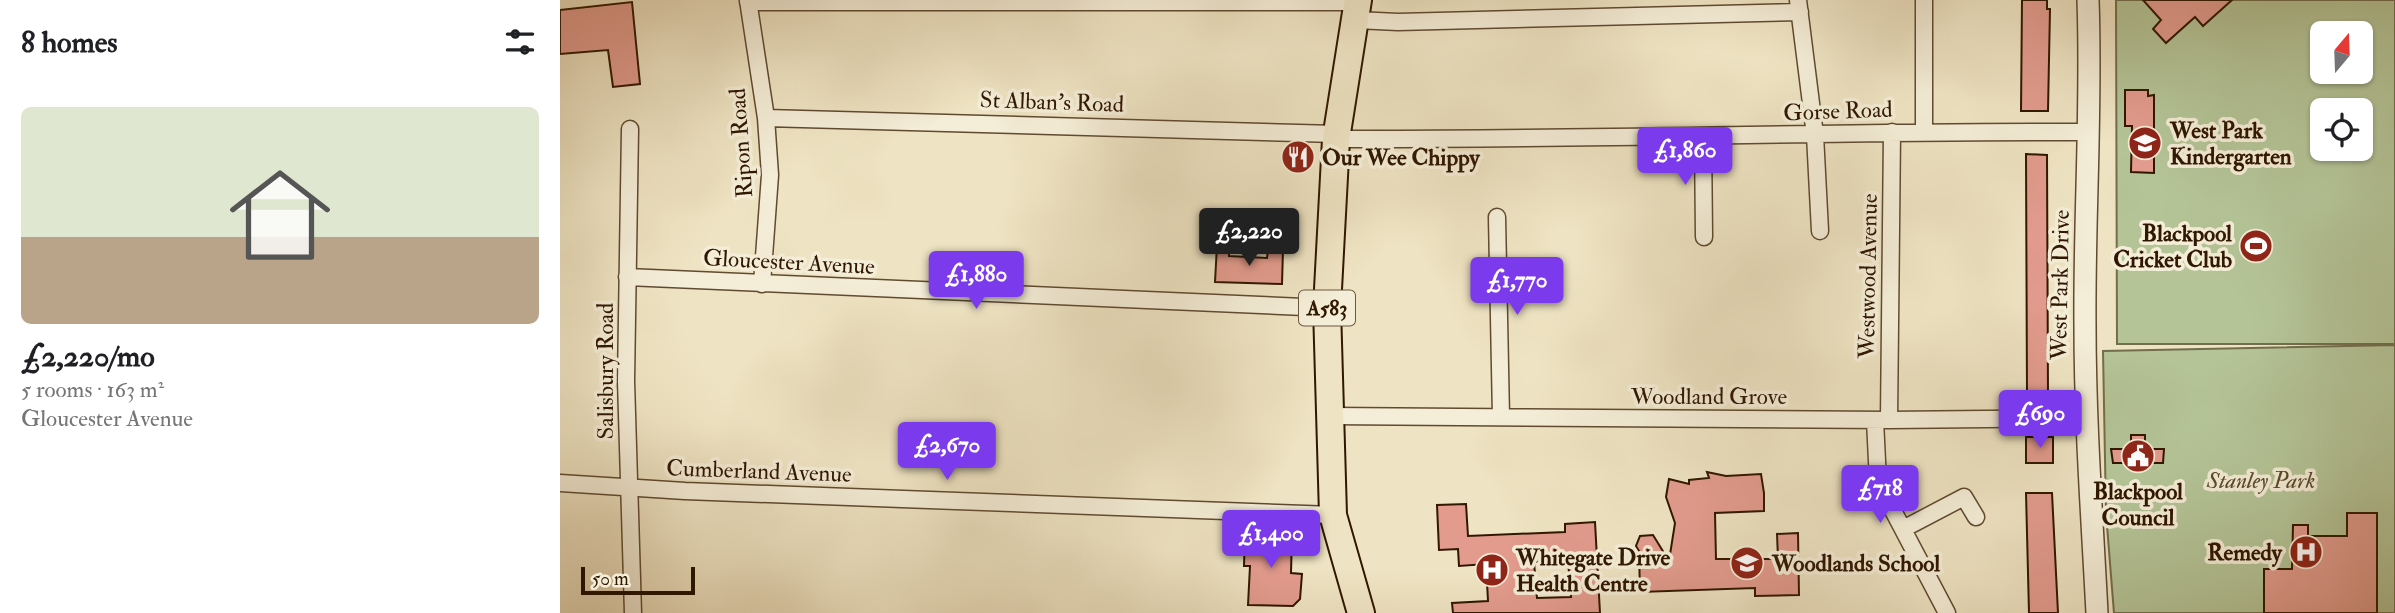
<!DOCTYPE html>
<meta charset="utf-8">
<style>
body{margin:0;font-family:"IM FELL Double Pica",serif;background:#f6f6f6;color:#202124;height:100vh;display:flex;flex-direction:column;font-size:26px;white-space:nowrap}
*{box-sizing:border-box;margin:0}
p{font-size:23px;color:#757577}
.icon{flex:none;width:38px;height:38px;fill:none;stroke:currentColor;stroke-width:2;stroke-linecap:round;stroke-linejoin:round}
.map{position:relative;flex:1;overflow:hidden}
.details{display:flex;flex-direction:column;background:#fff;width:560px}
.details>*{flex:none}
.needle{width:46px;rotate:19deg}
.controls{position:absolute;left:1750px;top:21px;display:grid;gap:14px}
.controls a{display:grid;place-items:center;width:63px;height:63px;border-radius:10px;background:#fff;box-shadow:0 2px 5px #0004;font-size:35px}
.scale{position:absolute;left:21px;bottom:18px;width:114px;box-sizing:border-box;padding-left:7px;border:4px solid #301700;border-top:0;font-size:19px;line-height:24px;white-space:nowrap;color:#301700;-webkit-text-stroke:5px #f4edd7;paint-order:stroke}
.price{position:absolute;translate:-50% -60px;padding:0 16px;border-radius:7px;background:#7c3aed;color:#fff;font-size:23px;line-height:46px;filter:drop-shadow(0 2px 4px #0008)}
.price::after{content:'';position:absolute;left:50%;top:42px;width:21px;height:16px;margin-left:-10px;background:inherit;clip-path:polygon(0 0,100% 0,50% 100%)}
.price.active{background:#222;color:#fff}
ul{padding:0;list-style:none}
li{display:grid;align-content:center;gap:14px;height:371px;padding:0 21px}
li+li{border-top:2px solid #e0e0e0}
li span{display:grid;place-items:center;height:217px;border-radius:10px;color:#555}
li>.icon{margin-inline-start:auto}
span .icon{width:126px;height:126px;fill:#fffc;stroke-width:1}
li b{font-size:30px}
h2{display:flex;justify-content:space-between;align-items:center;height:84px;padding:0 21px;font-size:30px}
main{display:flex;flex:1;min-height:0}
.map>svg:first-child{display:block}
</style>
<main>
<section class="details">
<h2>8 homes<svg class="icon" aria-label="filters" viewBox="0 0 24 24"><path d="M4 7h16M4 17h16"/><circle cx="9" cy="7" r="2"/><circle cx="15" cy="17" r="2"/></svg></h2>
<ul>
<li><span style="background:linear-gradient(#dfe7d0 60%,#b9a48a 0)"><svg class="icon" aria-label="home" viewBox="0 0 24 24"><path d="M3 11l9-7 9 7M6 9v11h12V9"/></svg></span><div><b>£2,220/mo</b><p>5 rooms · 163 m²</p><p>Gloucester Avenue</p></div></li>
</ul>
</section>
<div class="map">
<svg width="1835" height="613" viewBox="0 0 1835 613">
<rect width="100%" height="100%" fill="#eee3c2"/>
<filter id="stains"><feTurbulence type="fractalNoise" baseFrequency=".00286" numOctaves="4"/><feColorMatrix values="0 0 0 0 .2 0 0 0 0 .09 0 0 0 0 .02 0 0 0 .5 -.17"/></filter>
<radialGradient id="worn" r=".72"><stop offset=".6" stop-color="#630" stop-opacity="0"/><stop offset="1" stop-color="#630" stop-opacity=".3"/></radialGradient>
<!-- green -->
<path fill="#b4c497" stroke="#726e4c" stroke-width="2" fill-rule="evenodd" d="M1556,0h279v344h-278zM1762,33h39v39h-39zM1762,110h39v39h-39z
M1835,345v268h-281l-8,-100 -3,-162z"/>
<!-- building -->
<path fill="#e29b8d" stroke="#301700" stroke-width="2" fill-rule="evenodd" d="M1462,0h25v9h3l-2,102h-27z
M1583,0h89l-29,26 -8,-9 -29,26 -13,-14 8,-9z
M72,2l8,82 -27,3 -5,-37 -48,4v-44z
M1565,90h23v6l6,-1v78l-23,-1 1,-46h-7z
M1466,154l21,1 1,241h-21z
M657,245h12v11l38,2 1,-9 15,1 -1,34 -67,-2z
M1571,435h14v14h19l-1,14h-50l-2,-14h20z
M1466,437h27v26h-27z
M1147,472l19,4 35,-2 3,19v18l-49,2 1,46h62l-1,-25 21,-1 1,62 -44,1v-8l-115,4 -1,-41 -3,-5 4,-10 13,-1 16,26 6,-38 -9,-26 3,-18 20,5v-4l20,-2z
M1466,493h26l6,120h-29z
M906,504l2,32 97,-4v-8l30,-2 5,91h-147l-1,-10 36,-2 -2,-37 -27,2 -1,-17 -19,1 -2,-45zM1008,561l3,36 -34,1 -3,-36z
M1787,513h30v100h-113v-44h28l1,-44h15v11h39z
M685,532l47,2 -1,39 11,1 -2,25 -7,7 -45,-1 2,-39h-6z"/>
<g fill="none" stroke-linecap="round" stroke-linejoin="round">
<defs>
<path id="minor" d="M188,0l18,118 4,57 -8,109
M1238,0l17,135 5,96
M188,2h610
M796,20l42,2 402,-10
M206,118l570,16
M70,129l-4,252 7,232
M1364,131v-131
M1143,137l1,100
M776,139c251,1 502,-8 753,-7
M937,217l4,200
M67,277l700,31
M771,416l558,4 197,-2
M1315,420l3,62 69,131
M1329,420l3,-288
M0,483l125,8 648,24
M1343,529l61,-32 12,20"/>
<path id="tertiary" d="M1528,0c4,109 -4,217 -3,325 0,96 7,192 12,288"/>
<path id="primary" d="M798,0l-22,139 -9,169 6,207 28,98"/>
</defs>
<!-- minor casing -->
<use href="#minor" stroke="#604a30" stroke-width="19"/>
<!-- tertiary casing -->
<use href="#tertiary" stroke="#604a30" stroke-width="24"/>
<!-- primary casing -->
<use href="#primary" stroke="#301700" stroke-width="30"/>
<!-- minor -->
<use href="#minor" stroke="#f4edd7" stroke-width="16"/>
<!-- tertiary -->
<use href="#tertiary" stroke="#f4edd7" stroke-width="21"/>
<!-- primary -->
<use href="#primary" stroke="#eee3c2" stroke-width="26"/>
</g>
<!-- icons -->
<defs>
<symbol id="school-disc" viewBox="-11 -11 22 22"><circle r="9.5" fill="#8f2418" stroke="#f4edd7"/><path d="M0-5L7-2L0 1L-7-2ZM-4 1L0 2.5L4 1V4Q0 6-4 4Z" fill="#fff"/></symbol>
<symbol id="restaurant-disc" viewBox="-11 -11 22 22"><circle r="9.5" fill="#8f2418" stroke="#f4edd7"/><path d="M-5-6h1v4h1v-4h1v4h1v-4h1v5L-1.5 .5V6h-2V.5L-5-1ZM5-6V6H3V1.5H1.5Q1.5-4 5-6Z" fill="#fff"/></symbol>
<symbol id="stadium-disc" viewBox="-11 -11 22 22"><circle r="9.5" fill="#8f2418" stroke="#f4edd7"/><path d="M0-5a6.5 5 0 1 0 0 10a6.5 5 0 1 0 0-10ZM-3.5-1.8h7v3.6h-7Z" fill="#fff"/></symbol>
<symbol id="civic-disc" viewBox="-11 -11 22 22"><circle r="9.5" fill="#8f2418" stroke="#f4edd7"/><path d="M-.6-6.5H3V-4.5H.6V-3L4-1V1h2V6H-6V1h2V-1L-.6-3ZM-1.2 2.5V6h2.4V2.5Z" fill="#fff"/></symbol>
<symbol id="hospital-disc" viewBox="-11 -11 22 22"><circle r="9.5" fill="#8f2418" stroke="#f4edd7"/><path d="M-5-5h3v3.5h4V-5h3V5h-3V1.5h-4V5h-3Z" fill="#fff"/></symbol>
</defs>
<g fill-rule="evenodd">
<use href="#school-disc" x="1566" y="124" width="38" height="38"/>
<use href="#restaurant-disc" x="719" y="138" width="38" height="38"/>
<use href="#stadium-disc" x="1677" y="227" width="38" height="38"/>
<use href="#civic-disc" x="1559" y="437" width="38" height="38"/>
<use href="#hospital-disc" x="1727" y="533" width="38" height="38"/>
<use href="#school-disc" x="1168" y="544" width="38" height="38"/>
<use href="#hospital-disc" x="913" y="551" width="38" height="38"/>
</g>
<g text-anchor="middle" dominant-baseline="central" stroke-width="7" stroke-linejoin="round" paint-order="stroke">
<!-- shield labels -->
<rect fill="#f4edd7" stroke="#6b5740" stroke-width="2" x="739" y="290.5" width="56" height="35" rx="5"/>
<g font-size="21" font-weight="bold" fill="#301700">
<text x="767" y="308">A583</text>
</g>
<!-- street labels -->
<g font-size="23" fill="#301700" stroke="#f4edd7">
<text transform="translate(492 102) rotate(2)">St Alban's Road</text>
<text transform="translate(1278 111) rotate(-2)">Gorse Road</text>
<text transform="translate(181 143) rotate(-94)">Ripon Road</text>
<text transform="translate(229 262) rotate(3)">Gloucester Avenue</text>
<text transform="translate(1308 276) rotate(-89)">Westwood Avenue</text>
<text transform="translate(1500 285) rotate(-89)">West Park Drive</text>
<text transform="translate(45 371) rotate(-90)">Salisbury Road</text>
<text x="1149" y="396">Woodland Grove</text>
<text transform="translate(199 471) rotate(2)">Cumberland Avenue</text>
</g>
<!-- poi labels -->
<g font-size="23" font-weight="bold" fill="#301700" stroke="#f4edd7" text-anchor="start">
<text x="1610" y="130">West Park<tspan x="1610" dy="26">Kindergarten</tspan></text>
<text x="762" y="157">Our Wee Chippy</text>
<text x="1672" y="233" text-anchor="end">Blackpool<tspan x="1672" dy="26">Cricket Club</tspan></text>
<text x="1578" y="491" text-anchor="middle">Blackpool<tspan x="1578" dy="26">Council</tspan></text>
<text x="1722" y="552" text-anchor="end">Remedy</text>
<text x="956" y="557">Whitegate Drive<tspan x="956" dy="26">Health Centre</tspan></text>
<text x="1212" y="563">Woodlands School</text>
</g>
<!-- park labels -->
<g font-size="23" font-style="italic" fill="#584b2d" stroke="#f4edd7">
<text x="1701" y="480">Stanley Park</text>
</g>
</g>
<rect width="100%" height="100%" filter="url(#stains)"/>
<rect width="100%" height="100%" fill="url(#worn)"/>
</svg>
<div class="controls">
<a><svg class="needle" viewBox="-14 -14 28 28"><path d="M0-13l5 13h-10z" fill="#e53935"/><path d="M0 13l5-13h-10z" fill="#757577"/></svg></a>
<a><svg class="icon" aria-label="locate" viewBox="0 0 24 24"><circle cx="12" cy="12" r="6"/><path d="M12 2v4M12 18v4M2 12h4M18 12h4"/></svg></a>
</div>
<div class="scale">50 m</div>
<b class="price" style="left:1125px;top:187px">£1,860</b>
<b class="price active" style="left:689px;top:268px">£2,220</b>
<b class="price" style="left:416px;top:311px">£1,880</b>
<b class="price" style="left:957px;top:317px">£1,770</b>
<b class="price" style="left:1480px;top:450px">£690</b>
<b class="price" style="left:387px;top:482px">£2,670</b>
<b class="price" style="left:1320px;top:525px">£718</b>
<b class="price" style="left:711px;top:570px">£1,400</b>
</div>
</main>
